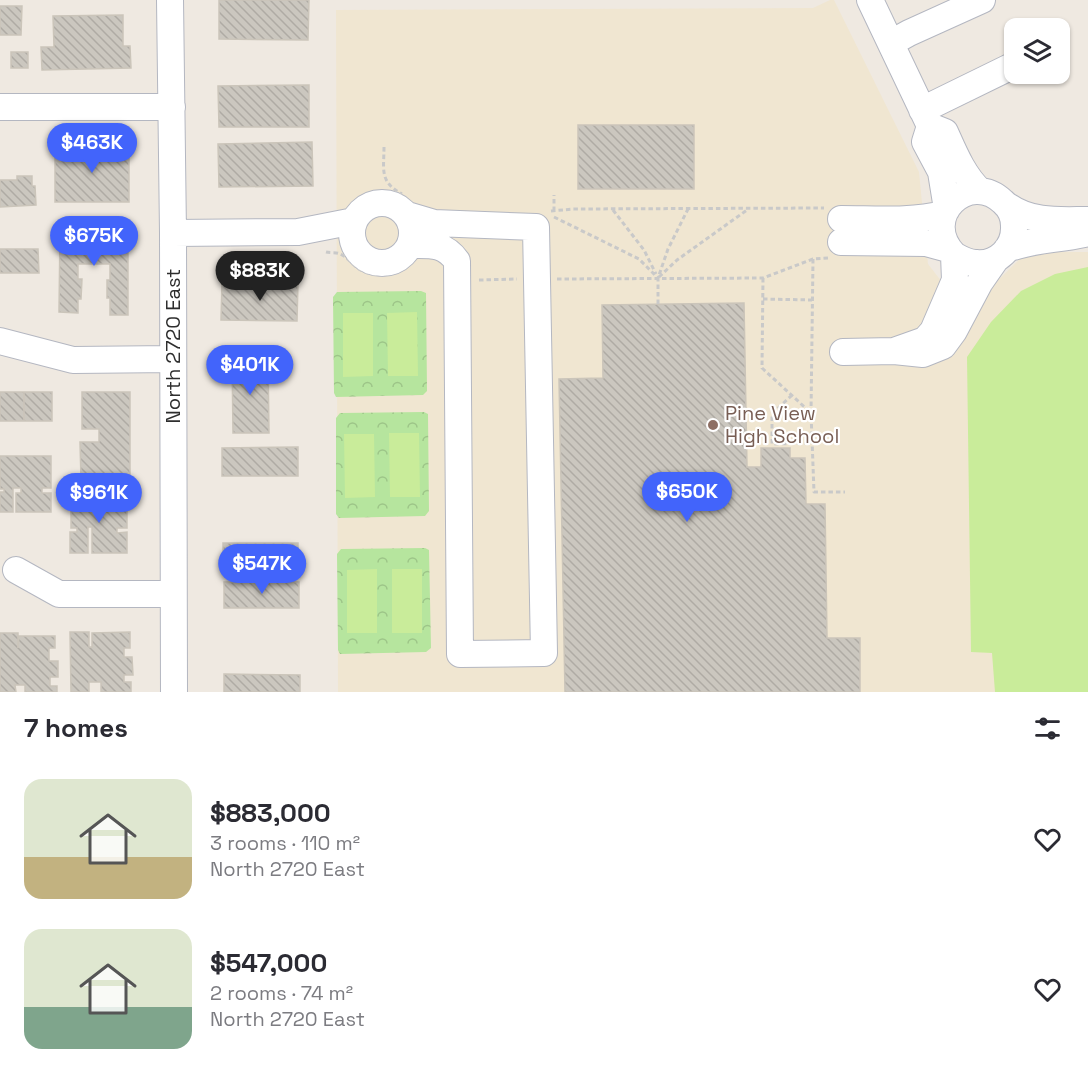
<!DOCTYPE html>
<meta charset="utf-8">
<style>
body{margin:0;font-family:"Space Grotesk",sans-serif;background:#f2f2f3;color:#2b2b33;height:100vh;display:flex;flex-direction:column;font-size:22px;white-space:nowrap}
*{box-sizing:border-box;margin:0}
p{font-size:20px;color:#7c7c81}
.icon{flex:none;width:33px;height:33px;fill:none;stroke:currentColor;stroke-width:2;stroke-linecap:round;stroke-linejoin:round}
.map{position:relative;height:692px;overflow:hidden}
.sheet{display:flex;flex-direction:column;background:#fff;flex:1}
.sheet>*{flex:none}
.fabs{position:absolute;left:1004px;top:18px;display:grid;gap:12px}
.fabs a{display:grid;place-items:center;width:66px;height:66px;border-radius:12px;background:#fff;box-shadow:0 2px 4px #0004;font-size:30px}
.price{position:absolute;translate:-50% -51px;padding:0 14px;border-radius:21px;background:#4264fb;color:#fff;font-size:20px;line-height:39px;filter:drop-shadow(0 2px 3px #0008)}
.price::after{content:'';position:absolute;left:50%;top:36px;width:18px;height:14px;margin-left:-9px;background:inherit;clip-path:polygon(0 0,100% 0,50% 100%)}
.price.active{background:#222;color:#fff}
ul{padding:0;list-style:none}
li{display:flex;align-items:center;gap:18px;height:150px;padding:0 24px}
li span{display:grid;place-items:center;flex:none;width:168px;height:120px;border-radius:18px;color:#555}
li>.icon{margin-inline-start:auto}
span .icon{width:72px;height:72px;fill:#fffc;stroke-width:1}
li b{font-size:26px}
h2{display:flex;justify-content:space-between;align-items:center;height:72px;padding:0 24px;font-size:26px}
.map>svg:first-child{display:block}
</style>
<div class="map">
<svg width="1088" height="692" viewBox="0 0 1088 692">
<defs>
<pattern id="forest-crowns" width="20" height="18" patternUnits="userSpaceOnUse" patternTransform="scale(1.5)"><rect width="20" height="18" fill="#b6e59e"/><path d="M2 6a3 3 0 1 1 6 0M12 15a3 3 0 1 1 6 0" fill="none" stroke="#9dc588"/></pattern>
<pattern id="building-back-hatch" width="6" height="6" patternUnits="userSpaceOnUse" patternTransform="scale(1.5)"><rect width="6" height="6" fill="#cbc7bf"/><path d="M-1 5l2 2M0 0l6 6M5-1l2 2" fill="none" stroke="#afaba4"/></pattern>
</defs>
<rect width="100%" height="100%" fill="#efe9e1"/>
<!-- education -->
<path fill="#f0e6d1" d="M830,0h4l85,172 9,92 14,18 40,14 45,-44h61v440h-750l-2,-682 477,-2z"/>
<!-- forest -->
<path fill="url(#forest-crowns)" d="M421,291l5,2 1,98 -4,4 -87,2 -2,-4 -1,-96 4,-5z
M424,412l4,2 1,97 -4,5 -86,2 -3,-4v-96l4,-5z
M425,548l4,2 2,98 -5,4 -86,2 -2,-4 -1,-96 4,-5z"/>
<!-- pitch -->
<path fill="#c9ec9a" d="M1088,267v425h-93l-3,-39 -21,-1 -4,-295 24,-35 30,-31 34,-17z
M417,312l1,64h-30l-1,-63z
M343,313h30v63l-30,1z
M389,433h30l1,64h-30z
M344,434h30l1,63 -30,1z
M377,569v64h-30v-63z
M392,569h30v64h-30z"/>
<!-- building -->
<path fill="url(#building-back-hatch)" stroke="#cbc5ba" stroke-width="1.5" d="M219,0h90l-1,40 -89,-1z
M0,6h22l-1,29h-21z
M123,15v31h7l1,22 -89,2 -1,-23h13l-1,-31z
M11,52h17v16h-17z
M309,85v42h-90l-1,-41z
M578,125h116v64h-116z
M312,142l1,44 -94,1 -1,-43z
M55,146h74v56h-74z
M17,176h15v10h3l1,19 -36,2v-27h17z
M60,231h68v84h-18v-17h-3v-18h3v-16h-32v15h4l-1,20h-3v14l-19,-1z
M0,249h38l1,24h-39z
M222,282l76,1 -1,38 -76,-1z
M744,303l3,164h14v-19h29v10h15l1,46h19l2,134h33v54h-295l-6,-313 44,-1 -1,-73z
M232,359h36l1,74h-36z
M0,392h24v29h-24z
M24,392h28v29h-28z
M82,392h48v87h-49l-1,-37h19v-13h-17z
M298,447v29h-76v-28z
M0,456h51v32h-9v5h9v19h-35v-19h5v-5h-8v24h-13v-20h4v-3h-4z
M71,497h56v31h-10v5l10,-1v21h-35v-26h-4v26h-18v-21h7v-4h-6z
M223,543h75v26l-75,1z
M224,582h75v26h-75z
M70,632h19v15h3v-14l38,-1v16h-6v9h8l1,18h-9v7h7v10h-30v-10h-12v10h-18z
M0,633h18v15l1,-12h36v12h-6v13h9v16h-8v9h7v6h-32v-7h-10l1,7h-16z
M224,674l76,1v17h-76z"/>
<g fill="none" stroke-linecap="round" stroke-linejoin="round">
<defs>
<path id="minor" d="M170,0l3,233 1,459
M870,0l60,126 -5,16 16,30 6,37
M891,43l18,-10 73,-33
M0,107h172
M922,110l92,-45
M930,126l15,6c9,20 18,43 35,59
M352 233a30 30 0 1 1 60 0a30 30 0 1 1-60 0Z
M1008,206c24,17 52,14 80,14
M407,215l27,8 102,4 8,426 -84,1 -3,-393c-13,-18 -26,-16 -46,-16
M841,219c35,0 69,3 103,-5
M173,233l125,-1 56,-11
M841,242l85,1 22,6
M1007,249c26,-10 54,-9 81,-16
M0,341l73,19 100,-1
M894,351l31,-11 8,-9 22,-51 -1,-25c-36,-38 15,-86 49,-53 7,6 11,15 11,24 1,22 -17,39 -38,37 -9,0 -15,-4 -22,-8
M843,352l51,-1 29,3 20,-8 11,-15 26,-49 16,-23
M16,570l43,24h114"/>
</defs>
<!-- minor casing -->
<use href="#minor" stroke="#b4b7c1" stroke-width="28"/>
<!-- path -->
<path stroke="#c9c9c9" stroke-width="3" stroke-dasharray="4.5 3" stroke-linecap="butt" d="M384,147c0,22 -5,35 18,47
M613,210l31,40 12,24
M551,211l22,-2 251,-1
M554,211v-16
M554,217l85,42 19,19
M326,252c4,1 11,0 14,2 6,2 10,8 15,12 15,13 38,10 53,0
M813,259l-2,154 3,79h31
M659,277l18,-17 70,-50
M763,278l-1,90 49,45
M557,279l206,-1 50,-19 15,-1
M479,280l38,-1
M763,299l49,1
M658,304v-26l10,-29 20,-40
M792,395l-20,19v30l40,-1"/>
<!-- minor -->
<use href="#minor" stroke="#fff" stroke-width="26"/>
</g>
<!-- markers -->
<circle fill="#8d6e63" stroke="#fff" stroke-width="2" cx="713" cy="425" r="6"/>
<g text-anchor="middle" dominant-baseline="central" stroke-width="4.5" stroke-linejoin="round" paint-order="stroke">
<!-- street labels -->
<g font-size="20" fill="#2e2e2e" stroke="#fff">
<text transform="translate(173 346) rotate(-90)">North 2720 East</text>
</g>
<!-- education labels -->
<g font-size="20" fill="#785e54" stroke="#fff" text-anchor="start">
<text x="725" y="413">Pine View<tspan x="725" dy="23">High School</tspan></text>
</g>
</g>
</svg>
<div class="fabs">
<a><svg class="icon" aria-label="layers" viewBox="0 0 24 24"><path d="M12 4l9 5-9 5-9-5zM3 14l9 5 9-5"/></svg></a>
</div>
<b class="price" style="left:92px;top:174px">$463K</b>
<b class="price" style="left:94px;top:267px">$675K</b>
<b class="price active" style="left:260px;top:302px">$883K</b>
<b class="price" style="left:250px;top:396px">$401K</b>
<b class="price" style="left:687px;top:523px">$650K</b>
<b class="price" style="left:99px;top:524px">$961K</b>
<b class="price" style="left:262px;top:595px">$547K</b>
</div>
<section class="sheet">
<h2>7 homes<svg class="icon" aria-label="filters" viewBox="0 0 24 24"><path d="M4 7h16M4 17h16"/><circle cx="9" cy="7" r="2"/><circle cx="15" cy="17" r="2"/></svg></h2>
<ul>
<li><span style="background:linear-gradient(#dfe7d0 65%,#c2b280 0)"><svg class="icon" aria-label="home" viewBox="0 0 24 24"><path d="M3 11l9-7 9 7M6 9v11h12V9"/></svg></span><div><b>$883,000</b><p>3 rooms · 110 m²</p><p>North 2720 East</p></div><svg class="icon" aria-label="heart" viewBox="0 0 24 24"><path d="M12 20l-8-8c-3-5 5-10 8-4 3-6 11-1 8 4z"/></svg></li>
<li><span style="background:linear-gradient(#dfe7d0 65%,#7fa58c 0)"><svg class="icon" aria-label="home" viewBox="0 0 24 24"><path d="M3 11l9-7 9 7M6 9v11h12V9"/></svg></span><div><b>$547,000</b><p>2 rooms · 74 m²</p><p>North 2720 East</p></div><svg class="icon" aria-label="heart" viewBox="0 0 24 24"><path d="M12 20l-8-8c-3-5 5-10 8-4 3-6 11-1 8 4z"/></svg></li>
</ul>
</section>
